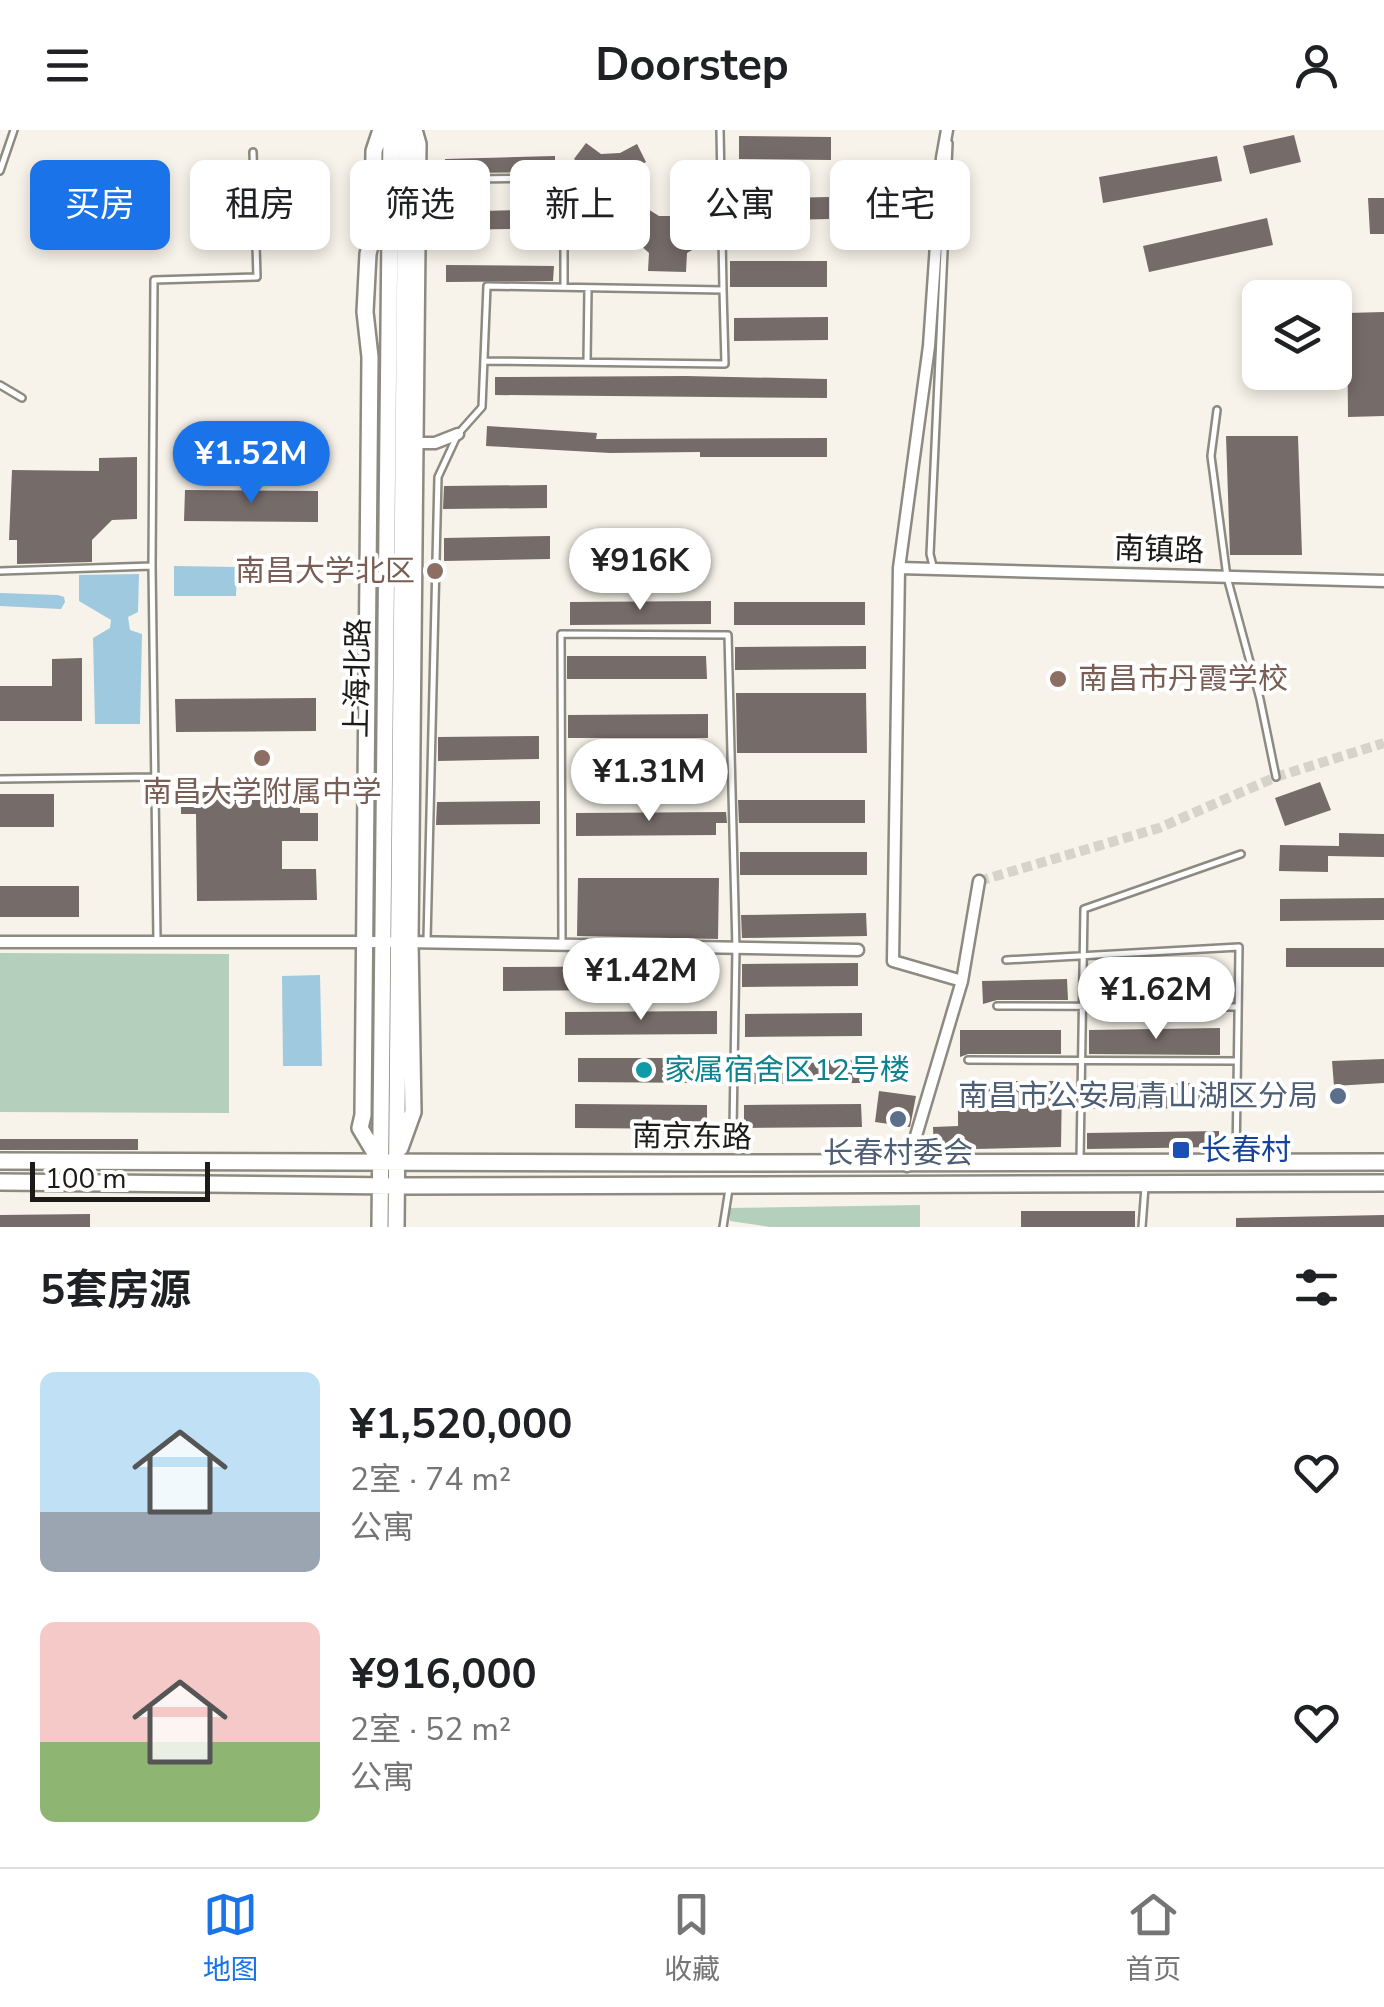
<!DOCTYPE html>
<html lang="zh">
<meta charset="utf-8">
<style>
body{margin:0;font-family:"Nunito Sans","Noto Sans SC",sans-serif;background:#f2f2f2;color:#202124;height:100vh;display:flex;flex-direction:column;font-size:38px;white-space:nowrap}
*{box-sizing:border-box;margin:0}
p{font-size:32px;color:#757577}
.icon{flex:none;width:55px;height:55px;fill:none;stroke:currentColor;stroke-width:2;stroke-linecap:round;stroke-linejoin:round}
.map{position:relative;height:1097px;overflow:hidden}
.side{display:flex;flex-direction:column;background:#fff;flex:1}
.side>*{flex:none}
.guide{position:absolute;left:30px;top:30px;width:1325px;height:90px;display:flex;gap:20px}
.buttons{position:absolute;left:1242px;top:150px;display:grid;gap:20px}
.buttons a{display:grid;place-items:center;width:110px;height:110px;border-radius:15px;background:#fff;box-shadow:0 5px 15px #0003;font-size:50px}
.scale{position:absolute;left:30px;bottom:25px;width:180px;box-sizing:border-box;padding-left:10px;border:5px solid #1c1b17;border-top:0;font-size:28px;line-height:35px;white-space:nowrap;color:#1c1b17;-webkit-text-stroke:8px #fff;paint-order:stroke}
.price{position:absolute;translate:-50% -85px;padding:0 22px;border-radius:35px;background:#fff;color:#222;font-size:32px;line-height:65px;filter:drop-shadow(0 2px 5px #0008)}
.price::after{content:'';position:absolute;left:50%;top:60px;width:30px;height:22px;margin-left:-15px;background:inherit;clip-path:polygon(0 0,100% 0,50% 100%)}
.price.current{background:#1a73e8;color:#fff}
ul{padding:0;list-style:none}
li{display:flex;align-items:center;gap:30px;height:250px;padding:0 40px}
li span{display:grid;place-items:center;flex:none;width:280px;height:200px;border-radius:15px;color:#555}
li>.icon{margin-inline-start:auto}
span .icon{width:120px;height:120px;fill:#fffc;stroke-width:1}
li b{font-size:42px}
h2{display:flex;justify-content:space-between;align-items:center;height:120px;padding:0 40px;font-size:42px}
.tag{padding:0 35px;border-radius:15px;background:#fff;box-shadow:0 5px 15px #0003;font-size:35px;line-height:90px}
.tag.current{background:#1a73e8;color:#fff}
header{display:flex;justify-content:space-between;align-items:center;height:130px;padding:0 40px;background:#fff;font-size:45px;font-weight:700}
.tab-bar{display:flex;justify-content:space-around;align-items:center;height:140px;border-top:2px solid #e0e0e0;background:#fff;font-size:28px;color:#757577}
.tab-bar a{display:grid;justify-items:center;gap:5px}
.tab-bar .current{color:#1a73e8}
.map>svg:first-child{display:block}
</style>
<header><svg class="icon" aria-label="menu" viewBox="0 0 24 24"><path d="M4 6h16M4 12h16M4 18h16"/></svg>Doorstep<svg class="icon" aria-label="person" viewBox="0 0 24 24"><circle cx="12" cy="8" r="4"/><path d="M4 21q1-7 8-7t8 7"/></svg></header>
<div class="map">
<svg width="1384" height="1097" viewBox="0 0 1384 1097">
<rect width="100%" height="100%" fill="#f7f3ea"/>
<!-- green -->
<path fill="#b4cfbc" d="M0,823l229,1v159l-229,-1z
M920,1075v22h-150l-40,-6 -2,-13z"/>
<!-- water -->
<path fill="#9ec9df" d="M174,436l63,1 -1,29h-62z
M139,444l-1,38 -10,5 2,13 12,4 -2,90h-45l-2,-86 17,-10 1,-8 -32,-19v-26z
M0,463l58,2 6,2 1,5 -4,7 -61,-3z
M320,845l2,91h-39l-1,-90z"/>
<!-- building -->
<path fill="#756b68" d="M1294,5l7,27 -51,12 -7,-28z
M739,6l92,1v23l-92,-1z
M586,13l15,11 19,-1 17,-9 9,18 -12,7 7,14 -16,10 4,3 -1,13h-38l1,-18 -13,-13 8,-9 -12,-10z
M555,26v16l-84,1 -6,7h-19l-1,-21z
M1217,26l5,25 -119,22 -4,-26z
M932,41l-1,15 -22,1v-15z
M829,67v22l-93,2v-22z
M1368,68h16v36h-14z
M643,76l16,10h19l16,-10 9,19 -11,7 7,14 -12,7 -1,19 -38,-1 1,-18 -13,-12 7,-9 -11,-11z
M516,80v19l-70,1v-18z
M1267,88l6,27 -124,27 -6,-26z
M730,131h97v26h-97z
M446,135l108,1 -1,15 -107,1z
M1384,182v104l-36,1 -1,-104z
M828,187v23l-94,1v-23z
M686,246l141,3v19l-332,-3v-18z
M487,296l110,7 -1,6 231,-1v19h-127v-5l-90,1 -124,-7z
M1226,306h72l4,119h-72z
M180,318l123,1v18h-123z
M137,327v62l-25,1 -20,20v22l-75,2v-24h-8l3,-70 87,1v-13z
M547,355v23l-104,1 1,-23z
M185,360l133,1v31l-134,-1z
M550,406v23l-106,2v-23z
M711,471v23l-141,1v-23z
M734,472h131v23h-131z
M866,516v23l-131,1v-23z
M567,526h139l1,23h-140z
M82,528v63h-82v-35h52v-27z
M736,563h130l1,60h-130z
M316,568v33l-140,1 -1,-33z
M708,584v24h-140v-23z
M539,606v23l-101,2v-24z
M714,627v24h-140v-23z
M1320,652l11,28 -46,16 -10,-28z
M300,653v30h18v28h-36v28h34l1,31 -120,1 -1,-87h-15v-30z
M0,664h54v33h-54z
M738,670h127v23h-126z
M540,671v23l-104,1 1,-23z
M726,682l1,11h-11v12l-140,1v-23z
M1339,703l45,1v23l-56,-1v16l-49,-1 1,-26 59,1z
M740,722h127v23h-127z
M578,748h141l-1,61 -141,-3z
M0,756h79v31h-79z
M1384,768v22l-104,1v-22z
M866,783l1,23 -125,2 -1,-23z
M1286,818h98v19h-98z
M858,833v23l-116,1v-23z
M711,836v23l-208,2v-24z
M1218,840v25l-129,2v-26z
M1067,849l1,21h-71l-14,4 -1,-23z
M717,881v23l-152,1v-23z
M862,883v23l-117,1v-23z
M1220,898v27l-131,-1v-24z
M960,900h101v24h-93l-8,3z
M578,928h132v25l-132,-1z
M1384,929v24l-50,3 -2,-25z
M861,930v23l-117,1v-23z
M958,951h104l-1,66 -127,3 -1,-23 25,-1z
M1220,953v25l-132,1 -1,-25z
M879,961l37,5 -6,31 -35,-5z
M575,974l132,1v24l-132,-1z
M861,974l1,23 -118,1v-23z
M1219,1001v16l-132,2v-16z
M0,1009h138v11h-138z
M1021,1081h114v16h-114z
M90,1084v13h-90v-12z
M1384,1085v12h-148v-9z"/>
<g fill="none" stroke-linecap="round" stroke-linejoin="round">
<!-- street-tunnel -->
<path stroke="#d6d3ca" stroke-width="10" stroke-dasharray="10 5" stroke-linecap="butt" d="M979,751l180,-53 117,-51 108,-34"/>
<defs>
<path id="lane" d="M0,41l14,-41
M471,49l93,-1v109
M484,231l241,3 -2,-74
M587,232l1,-74
M0,255l22,13
M1217,280l-6,46 16,121 33,122 16,78
M152,436l2,-286 103,-3 -4,-125
M933,436l-3,-12 19,-411
M0,441l152,-5 5,374
M0,649l155,-2
M427,810l11,-463 20,-43 24,-27 5,-121 236,4 -3,-160
M562,814l-1,-310 167,1 8,313 -3,181
M1006,830l233,-13 -3,214
M997,876l241,1
M968,930l269,1
M1080,1030l4,-251 157,-55
M723,1097l6,-38
M1142,1097l3,-40"/>
<path id="street" d="M947,0l-5,28 -13,188 -30,222 -6,393 69,20
M411,313h24l23,-9
M899,438l485,13
M0,812h389
M406,812l452,8
M907,1036l55,-185 17,-100"/>
<path id="secondary" d="M400,1018l13,-36 -3,-170 8,-798 -4,-14
M378,1028l-18,-30 3,-13 7,-758 -5,-45 3,-58 5,-20 1,-83 7,-21
M0,1031c461,0 923,5 1384,1
M0,1052l396,4 988,-3
M380,1097l11,-1097
M396,1097l10,-1097"/>
</defs>
<!-- lane casing -->
<use href="#lane" stroke="#8d8a81" stroke-width="10"/>
<!-- street casing -->
<use href="#street" stroke="#8d8a81" stroke-width="15"/>
<!-- secondary casing -->
<use href="#secondary" stroke="#8d8a81" stroke-width="20"/>
<!-- lane -->
<use href="#lane" stroke="#fff" stroke-width="5"/>
<!-- street -->
<use href="#street" stroke="#fff" stroke-width="10"/>
<!-- secondary -->
<use href="#secondary" stroke="#fff" stroke-width="15"/>
</g>
<!-- markers -->
<g fill="#8d6e63" stroke="#fff" stroke-width="4">
<circle cx="435" cy="441" r="10"/>
<circle cx="1058" cy="549" r="10"/>
<circle cx="262" cy="628" r="10"/>
</g>
<circle fill="#0f9aa8" stroke="#fff" stroke-width="4" cx="644" cy="940" r="10"/>
<g fill="#5c6f8a" stroke="#fff" stroke-width="4">
<circle cx="1338" cy="966" r="10"/>
<circle cx="898" cy="989" r="10"/>
</g>
<rect fill="#1a4fb4" stroke="#fff" stroke-width="4" x="1171" y="1010" width="20" height="20" rx="5"/>
<g text-anchor="middle" dominant-baseline="central" stroke-width="8" stroke-linejoin="round" paint-order="stroke">
<!-- street labels -->
<g font-size="30" fill="#1c1b17" stroke="#fff">
<text transform="translate(1159 420) rotate(2)">南镇路</text>
<text transform="translate(358 548) rotate(-89)">上海北路</text>
<text transform="translate(692 1007) rotate(1)">南京东路</text>
</g>
<!-- education labels -->
<g font-size="30" fill="#785e54" stroke="#fff" text-anchor="end">
<text x="415" y="441">南昌大学北区</text>
<text x="1078" y="549" text-anchor="start">南昌市丹霞学校</text>
<text x="262" y="662" text-anchor="middle">南昌大学附属中学</text>
</g>
<!-- culture labels -->
<g font-size="30" fill="#0d838f" stroke="#fff" text-anchor="start">
<text x="664" y="940">家属宿舍区12号楼</text>
</g>
<!-- service labels -->
<g font-size="30" fill="#4e5e75" stroke="#fff" text-anchor="end">
<text x="1318" y="966">南昌市公安局青山湖区分局</text>
<text x="898" y="1023" text-anchor="middle">长春村委会</text>
</g>
<!-- transit labels -->
<g font-size="30" fill="#164399" stroke="#fff" text-anchor="start">
<text x="1201" y="1020">长春村</text>
</g>
</g>
</svg>
<div class="buttons">
<a><svg class="icon" aria-label="layers" viewBox="0 0 24 24"><path d="M12 4l9 5-9 5-9-5zM3 14l9 5 9-5"/></svg></a>
</div>
<div class="scale">100 m</div>
<b class="price current" style="left:251px;top:376px">¥1.52M</b>
<b class="price" style="left:640px;top:483px">¥916K</b>
<b class="price" style="left:649px;top:694px">¥1.31M</b>
<b class="price" style="left:641px;top:893px">¥1.42M</b>
<b class="price" style="left:1156px;top:912px">¥1.62M</b>
<div class="guide">
<a class="tag current">买房</a>
<a class="tag">租房</a>
<a class="tag">筛选</a>
<a class="tag">新上</a>
<a class="tag">公寓</a>
<a class="tag">住宅</a>
</div>
</div>
<section class="side">
<h2>5套房源<svg class="icon" aria-label="filters" viewBox="0 0 24 24"><path d="M4 7h16M4 17h16"/><circle cx="9" cy="7" r="2"/><circle cx="15" cy="17" r="2"/></svg></h2>
<ul>
<li><span style="background:linear-gradient(#bfe0f5 70%,#9aa5b1 0)"><svg class="icon" aria-label="home" viewBox="0 0 24 24"><path d="M3 11l9-7 9 7M6 9v11h12V9"/></svg></span><div><b>¥1,520,000</b><p>2室 · 74 m²</p><p>公寓</p></div><svg class="icon" aria-label="heart" viewBox="0 0 24 24"><path d="M12 20l-8-8c-3-5 5-10 8-4 3-6 11-1 8 4z"/></svg></li>
<li><span style="background:linear-gradient(#f6c9c9 60%,#8fb573 0)"><svg class="icon" aria-label="home" viewBox="0 0 24 24"><path d="M3 11l9-7 9 7M6 9v11h12V9"/></svg></span><div><b>¥916,000</b><p>2室 · 52 m²</p><p>公寓</p></div><svg class="icon" aria-label="heart" viewBox="0 0 24 24"><path d="M12 20l-8-8c-3-5 5-10 8-4 3-6 11-1 8 4z"/></svg></li>
</ul>
</section>
<nav class="tab-bar">
<a class="current"><svg class="icon" aria-label="map" viewBox="0 0 24 24"><path d="M3 6l6-2 6 2 6-2v14l-6 2-6-2-6 2zM9 4v14M15 6v14"/></svg>地图</a>
<a><svg class="icon" aria-label="saved" viewBox="0 0 24 24"><path d="M7 4h10v16l-5-4-5 4z"/></svg>收藏</a>
<a><svg class="icon" aria-label="home" viewBox="0 0 24 24"><path d="M3 11l9-7 9 7M6 9v11h12V9"/></svg>首页</a>
</nav>
